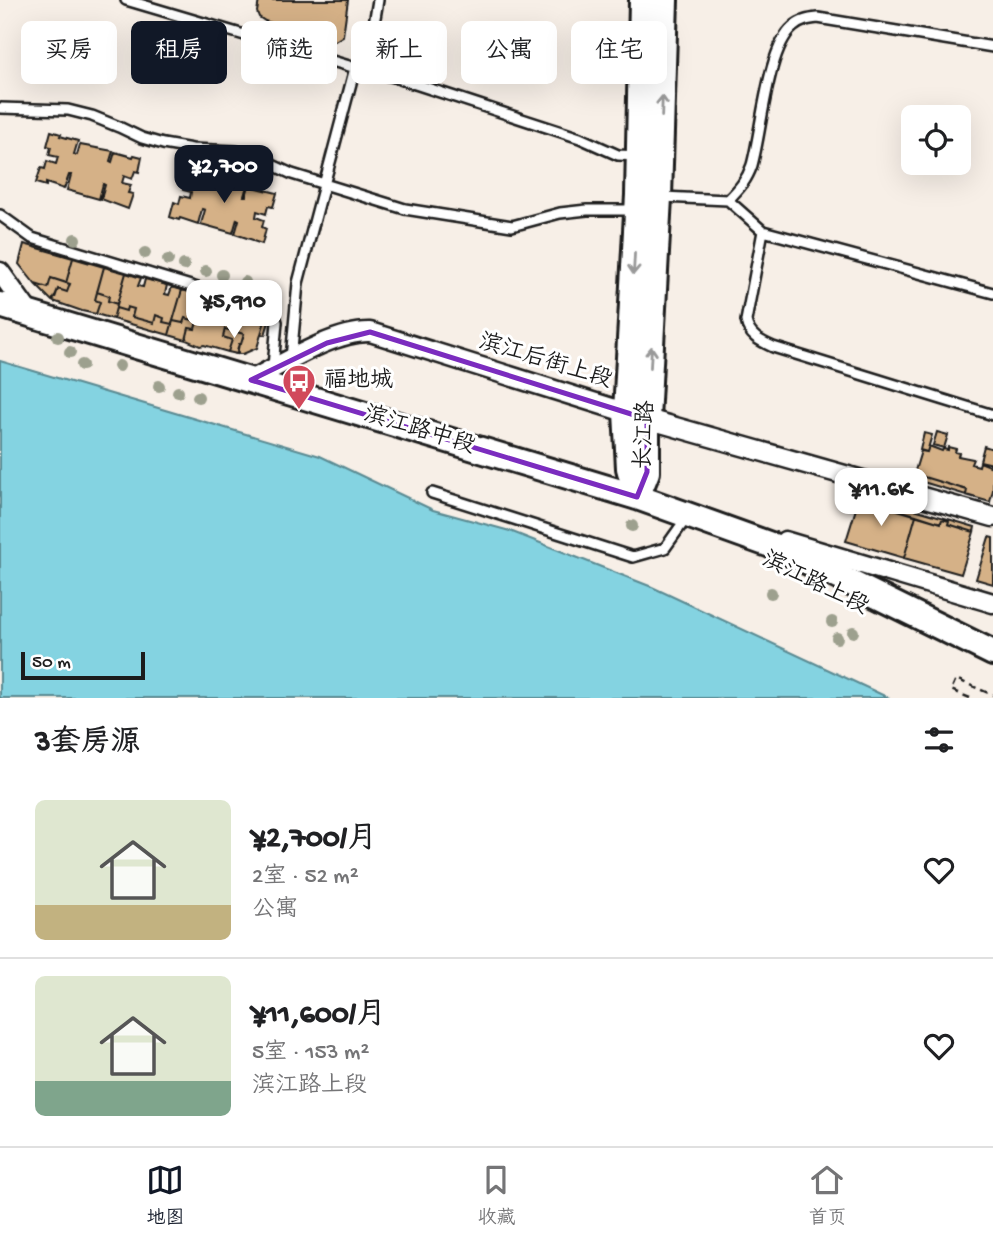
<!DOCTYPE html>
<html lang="zh">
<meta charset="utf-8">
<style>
body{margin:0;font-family:"Gochi Hand","LXGW WenKai TC",sans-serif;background:#f2f2f2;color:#202124;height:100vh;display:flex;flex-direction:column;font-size:26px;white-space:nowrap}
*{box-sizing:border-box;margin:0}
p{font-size:23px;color:#757577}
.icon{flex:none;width:38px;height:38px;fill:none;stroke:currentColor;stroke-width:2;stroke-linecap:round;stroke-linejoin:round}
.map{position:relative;height:698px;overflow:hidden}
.sheet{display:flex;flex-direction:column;background:#fff;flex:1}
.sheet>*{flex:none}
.top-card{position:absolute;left:21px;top:21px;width:952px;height:63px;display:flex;gap:14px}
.controls{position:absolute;left:901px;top:105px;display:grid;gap:14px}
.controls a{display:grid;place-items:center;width:70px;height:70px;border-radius:10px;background:#fff;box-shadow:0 7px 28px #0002;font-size:35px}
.scale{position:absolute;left:21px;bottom:18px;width:124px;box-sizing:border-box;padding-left:7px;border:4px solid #1c1c1c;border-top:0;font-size:19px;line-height:24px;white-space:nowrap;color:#1c1c1c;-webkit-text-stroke:5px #fff;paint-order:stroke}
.price{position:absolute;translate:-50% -60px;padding:0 16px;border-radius:14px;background:#fff;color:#222;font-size:23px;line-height:46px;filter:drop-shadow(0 2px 4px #0008)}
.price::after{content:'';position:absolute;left:50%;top:42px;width:21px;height:16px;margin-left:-10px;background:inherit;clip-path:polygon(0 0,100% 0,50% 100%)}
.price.current{background:#111827;color:#fff}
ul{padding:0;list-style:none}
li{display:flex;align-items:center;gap:21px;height:175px;padding:0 35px}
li+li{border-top:2px solid #e0e0e0}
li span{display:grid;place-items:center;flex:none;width:196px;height:140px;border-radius:10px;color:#555}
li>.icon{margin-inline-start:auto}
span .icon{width:84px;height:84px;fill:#fffc;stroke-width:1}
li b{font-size:30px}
h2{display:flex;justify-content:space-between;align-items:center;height:84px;padding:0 35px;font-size:30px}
.pill{padding:0 24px;border-radius:10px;background:#fff;box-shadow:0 7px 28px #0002;font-size:24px;line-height:63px}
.pill.current{background:#111827;color:#fff}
.dock{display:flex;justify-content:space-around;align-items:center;height:98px;border-top:2px solid #e0e0e0;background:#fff;font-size:19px;color:#757577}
.dock a{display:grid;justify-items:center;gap:4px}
.dock .current{color:#111827}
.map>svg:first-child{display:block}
</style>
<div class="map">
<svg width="993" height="698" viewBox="0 0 993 698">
<rect width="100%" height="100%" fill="#f7efe7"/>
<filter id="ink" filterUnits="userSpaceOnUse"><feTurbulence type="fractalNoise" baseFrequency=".0143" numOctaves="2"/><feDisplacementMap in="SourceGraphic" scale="14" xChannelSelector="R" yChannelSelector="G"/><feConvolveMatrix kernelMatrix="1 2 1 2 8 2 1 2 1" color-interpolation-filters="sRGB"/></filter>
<g filter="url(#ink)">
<!-- water -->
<path fill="#84d3e1" stroke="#5a8a92" stroke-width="2" d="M0,361l320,95 113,54 77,21 142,56 237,111h-889z"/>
<!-- building -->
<path fill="#d5b187" stroke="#1c1c1c" stroke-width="2" d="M259,0h89l-5,36 -8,5h-4l-66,-20 -6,-4 -2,-5z
M51,131l10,3 -1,2 18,5 -4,13 3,1 3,-10 33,6 -3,10 2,1 3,-10 18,5 1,-2 8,2 -3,15 -4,-1 -3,8 -8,-3 -2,7 9,2 -3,8 5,1 -5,15 -27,-10 4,-14 -2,-1 -4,15 -32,-9 4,-15h-2l-5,14 -18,-6v3l-10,-3 5,-15 4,1 2,-8 9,3 2,-7 -9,-2 2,-8 -4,-1z
M185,166l9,3v2l18,5 -4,13 3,1 3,-10 33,6 -3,10h2l3,-10 28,7 -4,14 -5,-1 -2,8 -9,-3 -1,6 8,3 -2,7 4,2 -4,15 -9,-3v-1l-18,-6 4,-14 -2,-1 -4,14 -32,-9 4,-14 -3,-1 -4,15 -18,-6 -1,2 -9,-3 4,-15 5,2 2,-8 9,2 1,-6 -8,-2 2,-8 -4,-1z
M24,244l49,14 -7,25 -15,-5 -3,10 -13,-4 -16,-20z
M73,258l31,9 -9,33 5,2 -4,12 -14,-3 -29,-10 5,-12 9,3 3,-8 -4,-1z
M104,267l22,6 -9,31 -9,-3 1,-5 -12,-4z
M126,273l15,5 -3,8 5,1 2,-8 22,6 -2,9 4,1 3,-8 10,3 -10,34 -9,-2 1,-4 -8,-3 -2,8 -22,-6 2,-8 -7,-2 -1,4 -10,-3z
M51,278l19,6 -3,8 -9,-3 -3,9 -2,1 1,3 -2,-1 -17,-17 13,4z
M182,290l22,6 -7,25 -12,-3 -2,5 -10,-2z
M97,292l12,4 -1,5 9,3 -4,15 -17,-5 4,-12 -5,-2z
M204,296l63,18 -10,34 -14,6h-7l2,-2 -1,-2 2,-6h2l3,-10 -19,-5 -2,8 9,3 -4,12 -24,-7 -4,1 -14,-6 3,-12 6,1z
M127,307l7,2 -2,8 22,6 2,-8 8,3 -1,4 9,2 -3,11 -56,-16 3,-11 10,3z
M267,314l4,1 -6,20 -4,-1z
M185,318l12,3 -2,8 -6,-1 -3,12 -17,-5 4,-14 10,2z
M225,329l19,5 -3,10h-2l-2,10 -9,-2 4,-12 -9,-3z
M937,432l11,3 -4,13 -11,-3z
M924,433l8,2 -5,17 -7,-2z
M929,446l13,5 1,-2 5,1v-3l8,2 -1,3 4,1 -1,3 15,3 -2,5 8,2 1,-4 12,5 1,-3v26l-3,12 -24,-7 1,-5 -53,-16 7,-23 6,1z
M984,446l9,3v15l-13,-3z
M914,474l53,16 -1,5 -53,-16z
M860,493l115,34 -1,5 -26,-8 1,-3 -7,-2 -1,4 -50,-15 1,-4 -7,-2 -1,4 -25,-7z
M859,499l25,7 1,-4 7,2 -1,4 25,7 -12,43 -58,-17z
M916,515l25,8 1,-4 7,2 -1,3 26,8 -13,42 -57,-16z
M989,537l4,1v46l-17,-5z"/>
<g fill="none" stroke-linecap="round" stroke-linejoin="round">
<defs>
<path id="service" d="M126,0l240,71 28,6 186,61 38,17 20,1
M366,71l12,-71
M0,108l68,2 24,6 27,11 23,11 21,6 29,5 44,2 28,10 28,13 113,35 107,17 48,-13 27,-3h49
M662,197l66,3 35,31 -17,90c3,15 14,20 27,26l220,68
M728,200c11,-11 19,-20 24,-35 10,-35 15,-116 41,-138 8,-7 16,-8 25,-9l175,29
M0,215l32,23 235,71 7,4 3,9 -4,45
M763,231l230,62
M291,359l7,-76 57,-215
M432,493l201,64 32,-9 20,-28"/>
<path id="minor" d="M0,272l31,43
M251,380c32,-16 83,-49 119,-48l277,87 346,98
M785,541l208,62"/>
<path id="secondary" d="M0,305l637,192 145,52 211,104
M637,497l10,-25v-53l12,-222 6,-197
M637,497l-8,-29 -3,-56 12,-217 4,-195"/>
</defs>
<!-- service casing -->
<use href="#service" stroke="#1c1c1c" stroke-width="14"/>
<!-- minor casing -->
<use href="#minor" stroke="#1c1c1c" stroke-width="23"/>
<!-- secondary casing -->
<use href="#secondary" stroke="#1c1c1c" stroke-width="30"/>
<!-- path -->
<path stroke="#1c1c1c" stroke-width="2.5" stroke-dasharray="7 5" stroke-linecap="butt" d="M970,698l-19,-8 5,-11 37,16"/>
<!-- service -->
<use href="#service" stroke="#fff" stroke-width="9"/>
<!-- minor -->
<use href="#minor" stroke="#fff" stroke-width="18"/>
<!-- secondary -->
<use href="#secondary" stroke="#fff" stroke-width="24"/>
</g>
<!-- trees -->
<g fill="#9da08e">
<circle cx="75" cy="239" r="6"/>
<circle cx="145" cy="253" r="6"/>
<circle cx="168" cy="260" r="6"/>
<circle cx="184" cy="265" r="6"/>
<circle cx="206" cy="271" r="6"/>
<circle cx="222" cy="275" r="6"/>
<circle cx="245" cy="282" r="6"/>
<circle cx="58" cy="337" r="6"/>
<circle cx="70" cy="352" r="6"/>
<circle cx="82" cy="365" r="6"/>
<circle cx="119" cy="366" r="6"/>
<circle cx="159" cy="386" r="6"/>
<circle cx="178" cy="392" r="6"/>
<circle cx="198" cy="397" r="6"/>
<circle cx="632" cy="526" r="6"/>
<circle cx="771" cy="593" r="6"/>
<circle cx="832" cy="622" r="6"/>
<circle cx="853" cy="632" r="6"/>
<circle cx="837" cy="638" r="6"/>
</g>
<!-- one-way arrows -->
<defs><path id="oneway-shaft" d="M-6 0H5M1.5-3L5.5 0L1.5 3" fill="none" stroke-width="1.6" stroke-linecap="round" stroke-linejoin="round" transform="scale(1.75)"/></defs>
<g stroke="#999">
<use href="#oneway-shaft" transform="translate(662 106) rotate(-88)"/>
<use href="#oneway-shaft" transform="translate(634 264) rotate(93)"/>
<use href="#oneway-shaft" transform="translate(651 357) rotate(-87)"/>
</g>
</g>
<!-- marked area -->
<path fill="none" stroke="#7b2cbf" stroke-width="5" stroke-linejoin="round" d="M370,332l277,87v53l-10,25 -386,-117 76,-37z"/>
<!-- icons -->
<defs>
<symbol id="bus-pin" viewBox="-11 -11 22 30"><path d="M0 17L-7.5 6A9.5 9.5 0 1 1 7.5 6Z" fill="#d1495b" stroke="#fff"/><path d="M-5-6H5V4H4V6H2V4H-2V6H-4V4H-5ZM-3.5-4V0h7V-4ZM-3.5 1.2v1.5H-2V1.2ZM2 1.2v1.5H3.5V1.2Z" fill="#fff"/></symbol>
</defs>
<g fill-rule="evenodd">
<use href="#bus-pin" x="280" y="362" width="38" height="52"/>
</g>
<g text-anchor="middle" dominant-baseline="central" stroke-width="6" stroke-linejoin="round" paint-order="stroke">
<!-- street labels -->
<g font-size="23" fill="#1c1c1c" stroke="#fff">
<text transform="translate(545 362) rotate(17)">滨江后街上段</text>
<text transform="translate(419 431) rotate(17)">滨江路中段</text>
<text transform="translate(646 435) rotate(-87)">长江路</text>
<text transform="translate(815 584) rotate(26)">滨江路上段</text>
</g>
<!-- poi labels -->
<g font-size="23" fill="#1c1c1c" stroke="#fff" text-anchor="start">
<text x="324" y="381">福地城</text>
</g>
</g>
</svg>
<div class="controls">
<a><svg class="icon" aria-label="locate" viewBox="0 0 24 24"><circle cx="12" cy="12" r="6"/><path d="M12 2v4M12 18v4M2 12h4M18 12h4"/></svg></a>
</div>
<div class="scale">50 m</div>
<b class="price current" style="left:224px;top:205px">¥2,700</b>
<b class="price" style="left:234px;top:340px">¥5,910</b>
<b class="price" style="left:881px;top:528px">¥11.6K</b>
<div class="top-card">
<a class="pill">买房</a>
<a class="pill current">租房</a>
<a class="pill">筛选</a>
<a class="pill">新上</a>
<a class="pill">公寓</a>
<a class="pill">住宅</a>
</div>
</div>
<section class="sheet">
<h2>3套房源<svg class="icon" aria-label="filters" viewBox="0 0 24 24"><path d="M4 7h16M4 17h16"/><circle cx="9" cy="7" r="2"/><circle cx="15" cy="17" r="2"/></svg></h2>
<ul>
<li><span style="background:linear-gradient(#dfe7d0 75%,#c2b280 0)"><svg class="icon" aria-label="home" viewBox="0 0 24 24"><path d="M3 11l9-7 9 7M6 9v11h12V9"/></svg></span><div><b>¥2,700/月</b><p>2室 · 52 m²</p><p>公寓</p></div><svg class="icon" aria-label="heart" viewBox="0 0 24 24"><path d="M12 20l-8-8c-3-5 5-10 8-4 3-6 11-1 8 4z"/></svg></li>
<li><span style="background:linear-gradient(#dfe7d0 75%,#7fa58c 0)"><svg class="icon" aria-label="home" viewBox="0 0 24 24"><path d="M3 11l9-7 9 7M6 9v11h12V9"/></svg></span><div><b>¥11,600/月</b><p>5室 · 153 m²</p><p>滨江路上段</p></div><svg class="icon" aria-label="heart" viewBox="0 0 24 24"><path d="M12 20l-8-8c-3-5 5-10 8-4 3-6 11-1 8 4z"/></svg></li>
</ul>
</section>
<nav class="dock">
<a class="current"><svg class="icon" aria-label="map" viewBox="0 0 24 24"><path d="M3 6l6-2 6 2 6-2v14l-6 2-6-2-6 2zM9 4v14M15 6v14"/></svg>地图</a>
<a><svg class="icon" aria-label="saved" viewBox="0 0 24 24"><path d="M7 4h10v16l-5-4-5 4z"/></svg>收藏</a>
<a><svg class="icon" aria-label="home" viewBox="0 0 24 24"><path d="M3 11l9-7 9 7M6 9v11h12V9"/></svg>首页</a>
</nav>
